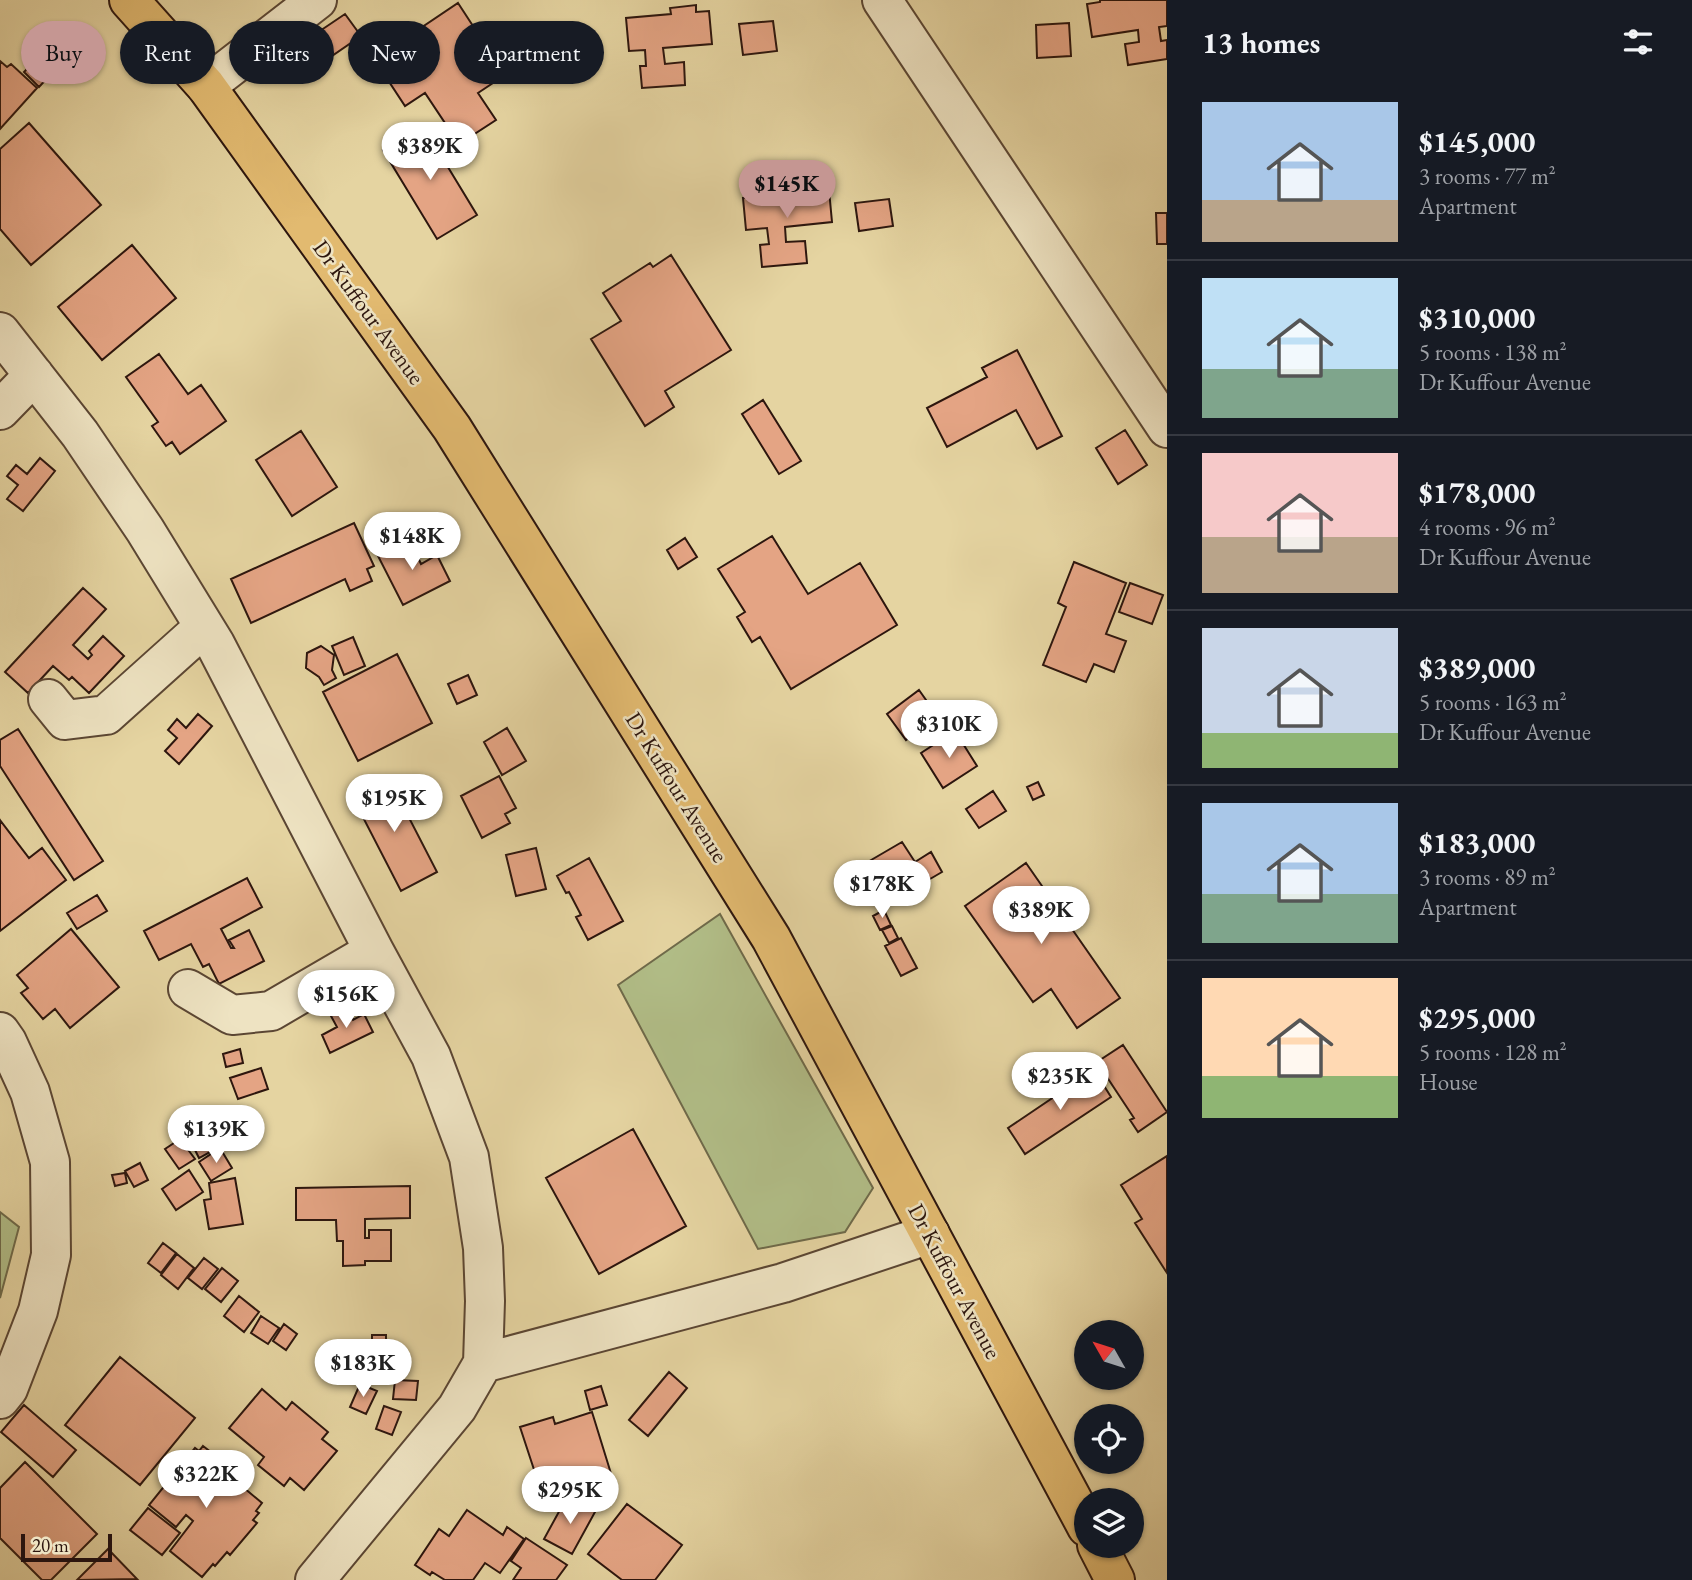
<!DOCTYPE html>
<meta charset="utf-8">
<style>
body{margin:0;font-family:"EB Garamond",serif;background:#242831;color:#f1f3f6;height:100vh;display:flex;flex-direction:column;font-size:26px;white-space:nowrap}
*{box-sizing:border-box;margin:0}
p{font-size:23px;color:#9ea1a6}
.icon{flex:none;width:38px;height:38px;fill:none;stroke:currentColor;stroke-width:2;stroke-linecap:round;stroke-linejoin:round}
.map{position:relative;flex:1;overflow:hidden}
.drawer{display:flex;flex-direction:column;background:#171b24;width:525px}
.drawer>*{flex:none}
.banner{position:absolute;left:21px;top:21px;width:665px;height:63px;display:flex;gap:14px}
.needle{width:46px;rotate:309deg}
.tools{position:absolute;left:1074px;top:1320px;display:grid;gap:14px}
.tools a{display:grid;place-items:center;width:70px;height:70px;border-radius:50%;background:#171b24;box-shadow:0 2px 5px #0004;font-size:35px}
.scale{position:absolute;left:21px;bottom:18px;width:91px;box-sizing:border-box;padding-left:7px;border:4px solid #2d160e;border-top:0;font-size:19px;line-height:24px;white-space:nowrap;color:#2d160e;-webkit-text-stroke:5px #eee3c2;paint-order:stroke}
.price{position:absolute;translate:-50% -60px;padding:0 16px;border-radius:24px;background:#fff;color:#222;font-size:23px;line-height:46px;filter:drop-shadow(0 2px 4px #0008)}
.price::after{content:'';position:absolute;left:50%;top:42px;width:21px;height:16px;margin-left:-10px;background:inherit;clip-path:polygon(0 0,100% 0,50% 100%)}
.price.active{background:#c59692;color:#111}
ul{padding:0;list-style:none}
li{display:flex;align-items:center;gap:21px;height:175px;padding:0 35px}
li+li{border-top:2px solid #363941}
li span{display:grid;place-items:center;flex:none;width:196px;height:140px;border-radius:0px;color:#555}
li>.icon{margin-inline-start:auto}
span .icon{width:84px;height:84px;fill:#fffc;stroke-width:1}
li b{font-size:30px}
h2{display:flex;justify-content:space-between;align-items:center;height:84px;padding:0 35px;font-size:30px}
.tag{padding:0 24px;border-radius:32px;background:#171b24;box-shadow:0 2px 5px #0004;font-size:24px;line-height:63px}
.tag.active{background:#c59692;color:#111}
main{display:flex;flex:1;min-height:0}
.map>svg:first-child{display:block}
</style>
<main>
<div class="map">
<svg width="1167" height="1580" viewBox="0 0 1167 1580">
<rect width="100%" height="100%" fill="#e5d4a1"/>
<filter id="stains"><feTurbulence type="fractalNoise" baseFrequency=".00286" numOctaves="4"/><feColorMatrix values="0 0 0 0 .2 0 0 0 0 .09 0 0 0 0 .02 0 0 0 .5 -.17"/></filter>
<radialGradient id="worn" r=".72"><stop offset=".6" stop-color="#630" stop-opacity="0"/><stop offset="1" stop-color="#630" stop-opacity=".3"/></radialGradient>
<!-- green -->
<path fill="#b1bd87" stroke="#6f6a4a" stroke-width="2" d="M720,914l153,274 -28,44 -87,17 -140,-264z
M0,1212l19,15 -19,71z"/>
<!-- building -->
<path fill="#e4a484" stroke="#2d160e" stroke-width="2" d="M1100,0h67v26l-8,1 2,14 6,-1v19l-39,6 -3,-21 14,-2 -1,-12 -46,7 -5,-33 13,-2z
M458,3l47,72 -27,18 18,27 -37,24 -34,-51 -20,13 -21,-32 20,-13 -10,-15z
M696,5v7l13,-1 3,33 -49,4 2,16 19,-2 1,23 -43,3 -2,-22h6l-1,-16 -16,1 -3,-33 45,-4 -1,-6z
M345,14l16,22 -35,24 -15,-23z
M773,21l4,30 -34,4 -4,-31z
M1069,23l2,33 -34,2 -1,-33z
M36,60l15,14 -12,13 -15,-15z
M0,61l7,6 4,-3 26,24 -37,41z
M29,123l72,82 -70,60 -31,-36v-80z
M423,126l54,89 -40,24 -54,-89z
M819,182l1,9 9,-1 3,32 -47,5 1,15 19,-1 2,22 -45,4 -2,-22 9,-1 -2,-16 -21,2 -3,-32 47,-4v-10z
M889,199l4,27 -34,5 -4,-28z
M1156,213h11v31h-10z
M132,245l44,53 -74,62 -44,-53z
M671,255l60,95 -66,41 9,16 -29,19 -54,-87 30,-18 -18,-28 47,-30 3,4z
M1017,350l45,86 -25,13 -21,-39 -69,37 -20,-39 60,-31 -5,-9z
M159,354l29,40 13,-9 25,36 -46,33 -8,-12 -6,4 -14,-20 6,-4 -32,-45z
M763,400l38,61 -22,13 -37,-60z
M1125,430l22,35 -29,19 -22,-36z
M301,431l36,56 -45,29 -36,-56z
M40,458l15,13 -32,40 -16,-12 11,-14 -11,-9 9,-11 11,9z
M354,523l20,43 -7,3 5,12 -22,10 -5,-12 -94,44 -20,-44z
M772,536l36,58 52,-31 37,62 -106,64 -31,-52 -8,5 -15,-25 8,-5 -27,-43z
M409,538l12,26 16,-9 13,26 -47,24 -26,-51z
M685,538l12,19 -19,12 -11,-19z
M1074,562l52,21 -20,51 20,7 -12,31 -20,-8 -8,18 -43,-17 23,-58 -8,-4z
M1130,583l33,12 -11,29 -33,-12z
M83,588l23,21 -33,36 15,14 4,-4 -3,-4 14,-15 21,20 -35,37 -17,-16 -3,3 -16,-14 -25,27 -23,-21z
M353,637l12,29 -21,9 -12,-29z
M321,646l13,9 -2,15 4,8 -12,7 -5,-8 -13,-9 1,-15z
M397,654l35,69 -74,38 -35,-69z
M468,675l9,20 -20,9 -9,-20z
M919,690l19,27 -32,23 -19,-26z
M198,714l14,12 -33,38 -14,-13 12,-13 -9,-8 9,-11 9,9z
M507,728l19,33 -24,14 -18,-33z
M18,729l85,132 -29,19 -74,-114v-26z
M955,731l22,35 -34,22 -22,-35z
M499,776l17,32 -11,6 5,9 -28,15 -21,-42z
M388,777l49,95 -36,19 -49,-95z
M1038,782l6,13 -11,5 -6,-13z
M993,791l13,20 -27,17 -13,-19z
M0,820l29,38 13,-10 24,32 -66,51z
M902,842l13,20 16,-10 11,20 -53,31 -23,-40z
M536,848l10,41 -30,7 -10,-41z
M589,858l34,63 -35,19 -12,-23 5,-2 -12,-23 -3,1 -9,-17z
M1026,863l94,135 -43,30 -26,-39 -18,13 -68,-96z
M247,878l15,29 -41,22 10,19h3l-5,-8 20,-10 15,31 -45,23 -10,-20 -6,3 -12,-23 -32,16 -15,-29z
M97,895l10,16 -30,18 -10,-16z
M884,910l7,15 -11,5 -7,-14z
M892,926l6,12 -9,5 -7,-13z
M71,929l48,58 -49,41 -15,-19 -12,10 -22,-26 7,-5 -11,-13z
M901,938l16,30 -16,8 -16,-30z
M347,1008l6,12 11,-6 9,18 -43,21 -8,-18 15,-8 -6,-11z
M1123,1045l44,67 -29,20 -8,-12 4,-2 -37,-56z
M240,1049l3,14 -17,4 -3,-13z
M261,1068l7,21 -30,10 -8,-21z
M1094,1070l17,27 -86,57 -17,-26z
M633,1129l53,97 -87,48 -53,-96z
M210,1136l7,12 -18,10 -6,-12z
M180,1139l15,20 -16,10 -14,-20z
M220,1148l12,20 -21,13 -12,-19z
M1167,1156v117l-32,-50 7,-4 -21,-34z
M140,1163l8,17 -14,7 -9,-16z
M189,1170l14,22 -27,18 -14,-21z
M125,1173l2,10 -12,3 -3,-11z
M235,1178l8,46 -34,5 -5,-29 7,-1 -2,-16z
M410,1186v32l-45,1v19h4v-8h22v31h-26v4l-22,1v-25h-6l-1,-21h-40v-32z
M163,1243l13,10 -15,20 -13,-10z
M177,1254l17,14 -16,21 -17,-14z
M204,1258l14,11 -16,20 -14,-11z
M222,1268l16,13 -17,21 -16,-13z
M239,1296l20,16 -15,20 -20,-16z
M261,1316l18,12 -11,16 -17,-11z
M284,1324l13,10 -11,16 -13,-9z
M372,1335h14v14l14,-1v16l-46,1v-15l18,-1z
M120,1357l75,61 -55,67 -75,-60z
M669,1372l18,16 -39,48 -19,-16z
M395,1380l23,1 -2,19 -23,-1z
M360,1384l17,7 -11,23 -16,-7z
M601,1386l6,19 -17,5 -5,-19z
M262,1389l24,21 6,-8 36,30 -6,7 15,12 -33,39 -14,-12 -6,8 -26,-21 6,-8 -35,-29z
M24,1405l52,45 -23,27 -52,-45z
M384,1406l17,6 -9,23 -16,-6z
M592,1412l21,68 -32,10 -5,-15 -12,15 -21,7 -23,-70 33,-10 2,7z
M203,1446l21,16 -5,5 43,36 -6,8 3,2 -6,7 4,3 -27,32 -3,-3 -12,14 -2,-2 -11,13 -32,-26 23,-30 -7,-6 -10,12 -27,-22 46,-57 4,3z
M25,1462l72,72 -46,46h-9l-42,-42v-50z
M567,1497l28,15 -23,42 -28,-15z
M627,1504l55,41 -27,35h-33l-34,-26z
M148,1508l32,25 -18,22 -32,-25z
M467,1510l36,25 4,-8 17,12 -24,34 -15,-10 -12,17h-28l-13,-8 -2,3 -15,-10 24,-36 10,7z
M526,1538l41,27 -11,15h-43l8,-12 -10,-7z
M108,1549l29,30 -60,1z"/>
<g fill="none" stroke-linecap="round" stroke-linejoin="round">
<defs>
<path id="minor" d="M882,0l285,428
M206,86l111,-86
M0,332l80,102 65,96 70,114 159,307 57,105 38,101 14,91 2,53 -2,62 -26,45 -142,172
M0,410l34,-35
M48,699l17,21 41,-5 98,-88
M188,989l44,26 39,-4 103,-60
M0,1032l7,10 23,50 20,70 1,93 -13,56 -30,78 -8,10
M483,1363l300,-80 147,-49"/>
<path id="major" d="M129,0l77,86 246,342 319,510 316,589
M1097,1545l18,35"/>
</defs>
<!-- minor casing -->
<use href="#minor" stroke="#5b4633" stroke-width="42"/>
<!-- major casing -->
<use href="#major" stroke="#2d160e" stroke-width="42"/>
<!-- minor -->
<use href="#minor" stroke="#eee3c2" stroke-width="38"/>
<!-- major -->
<use href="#major" stroke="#e2ba70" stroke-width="38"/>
</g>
<g text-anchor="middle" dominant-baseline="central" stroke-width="5" stroke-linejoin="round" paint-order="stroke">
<!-- street labels -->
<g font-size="23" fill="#2d160e" stroke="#eee3c2">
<text transform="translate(369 312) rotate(54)">Dr Kuffour Avenue</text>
<text transform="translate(677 787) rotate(58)">Dr Kuffour Avenue</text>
<text transform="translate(955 1281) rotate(62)">Dr Kuffour Avenue</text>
</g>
</g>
<rect width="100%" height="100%" filter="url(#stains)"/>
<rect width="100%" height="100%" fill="url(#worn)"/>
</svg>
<div class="tools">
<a><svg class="needle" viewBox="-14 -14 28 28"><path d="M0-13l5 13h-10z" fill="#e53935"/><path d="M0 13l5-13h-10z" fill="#9ea1a6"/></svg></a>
<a><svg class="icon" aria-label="locate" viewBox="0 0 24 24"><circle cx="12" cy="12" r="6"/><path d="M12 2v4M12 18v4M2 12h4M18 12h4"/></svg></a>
<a><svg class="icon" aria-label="layers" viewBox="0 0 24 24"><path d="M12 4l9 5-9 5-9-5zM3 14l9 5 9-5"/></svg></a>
</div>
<div class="scale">20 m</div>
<b class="price" style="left:430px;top:182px">$389K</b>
<b class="price active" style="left:787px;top:220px">$145K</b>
<b class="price" style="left:412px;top:572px">$148K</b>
<b class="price" style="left:949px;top:760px">$310K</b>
<b class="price" style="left:394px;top:834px">$195K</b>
<b class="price" style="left:882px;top:920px">$178K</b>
<b class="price" style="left:1041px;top:946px">$389K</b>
<b class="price" style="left:346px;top:1030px">$156K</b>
<b class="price" style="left:1060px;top:1112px">$235K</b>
<b class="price" style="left:216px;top:1165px">$139K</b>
<b class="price" style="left:363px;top:1399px">$183K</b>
<b class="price" style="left:206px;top:1510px">$322K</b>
<b class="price" style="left:570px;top:1526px">$295K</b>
<div class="banner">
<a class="tag active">Buy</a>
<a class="tag">Rent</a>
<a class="tag">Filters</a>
<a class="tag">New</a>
<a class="tag">Apartment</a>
</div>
</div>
<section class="drawer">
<h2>13 homes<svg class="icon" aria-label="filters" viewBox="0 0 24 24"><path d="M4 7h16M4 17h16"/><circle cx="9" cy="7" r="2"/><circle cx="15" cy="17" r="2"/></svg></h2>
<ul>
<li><span style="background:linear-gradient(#a9c7e8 70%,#b9a48a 0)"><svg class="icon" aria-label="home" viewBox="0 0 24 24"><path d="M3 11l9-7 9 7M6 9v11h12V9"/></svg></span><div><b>$145,000</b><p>3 rooms · 77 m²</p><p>Apartment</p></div></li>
<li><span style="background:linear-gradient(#bfe0f5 65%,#7fa58c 0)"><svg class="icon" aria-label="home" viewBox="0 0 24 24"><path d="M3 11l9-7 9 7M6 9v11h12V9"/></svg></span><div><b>$310,000</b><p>5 rooms · 138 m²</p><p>Dr Kuffour Avenue</p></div></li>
<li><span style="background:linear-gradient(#f6c9c9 60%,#b9a48a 0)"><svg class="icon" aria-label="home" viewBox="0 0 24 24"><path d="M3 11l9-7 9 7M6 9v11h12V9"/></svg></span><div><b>$178,000</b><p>4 rooms · 96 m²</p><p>Dr Kuffour Avenue</p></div></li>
<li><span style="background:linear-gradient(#c9d6e8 75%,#8fb573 0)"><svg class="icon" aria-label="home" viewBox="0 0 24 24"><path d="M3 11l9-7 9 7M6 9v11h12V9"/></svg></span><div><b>$389,000</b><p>5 rooms · 163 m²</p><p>Dr Kuffour Avenue</p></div></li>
<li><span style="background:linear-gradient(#a9c7e8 65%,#7fa58c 0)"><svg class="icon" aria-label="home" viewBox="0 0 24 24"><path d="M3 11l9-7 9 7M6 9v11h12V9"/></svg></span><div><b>$183,000</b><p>3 rooms · 89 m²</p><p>Apartment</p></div></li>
<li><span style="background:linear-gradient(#ffd9b3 70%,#8fb573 0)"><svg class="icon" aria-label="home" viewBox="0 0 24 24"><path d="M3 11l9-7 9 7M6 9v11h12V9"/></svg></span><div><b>$295,000</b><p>5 rooms · 128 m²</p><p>House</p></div></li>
</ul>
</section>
</main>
